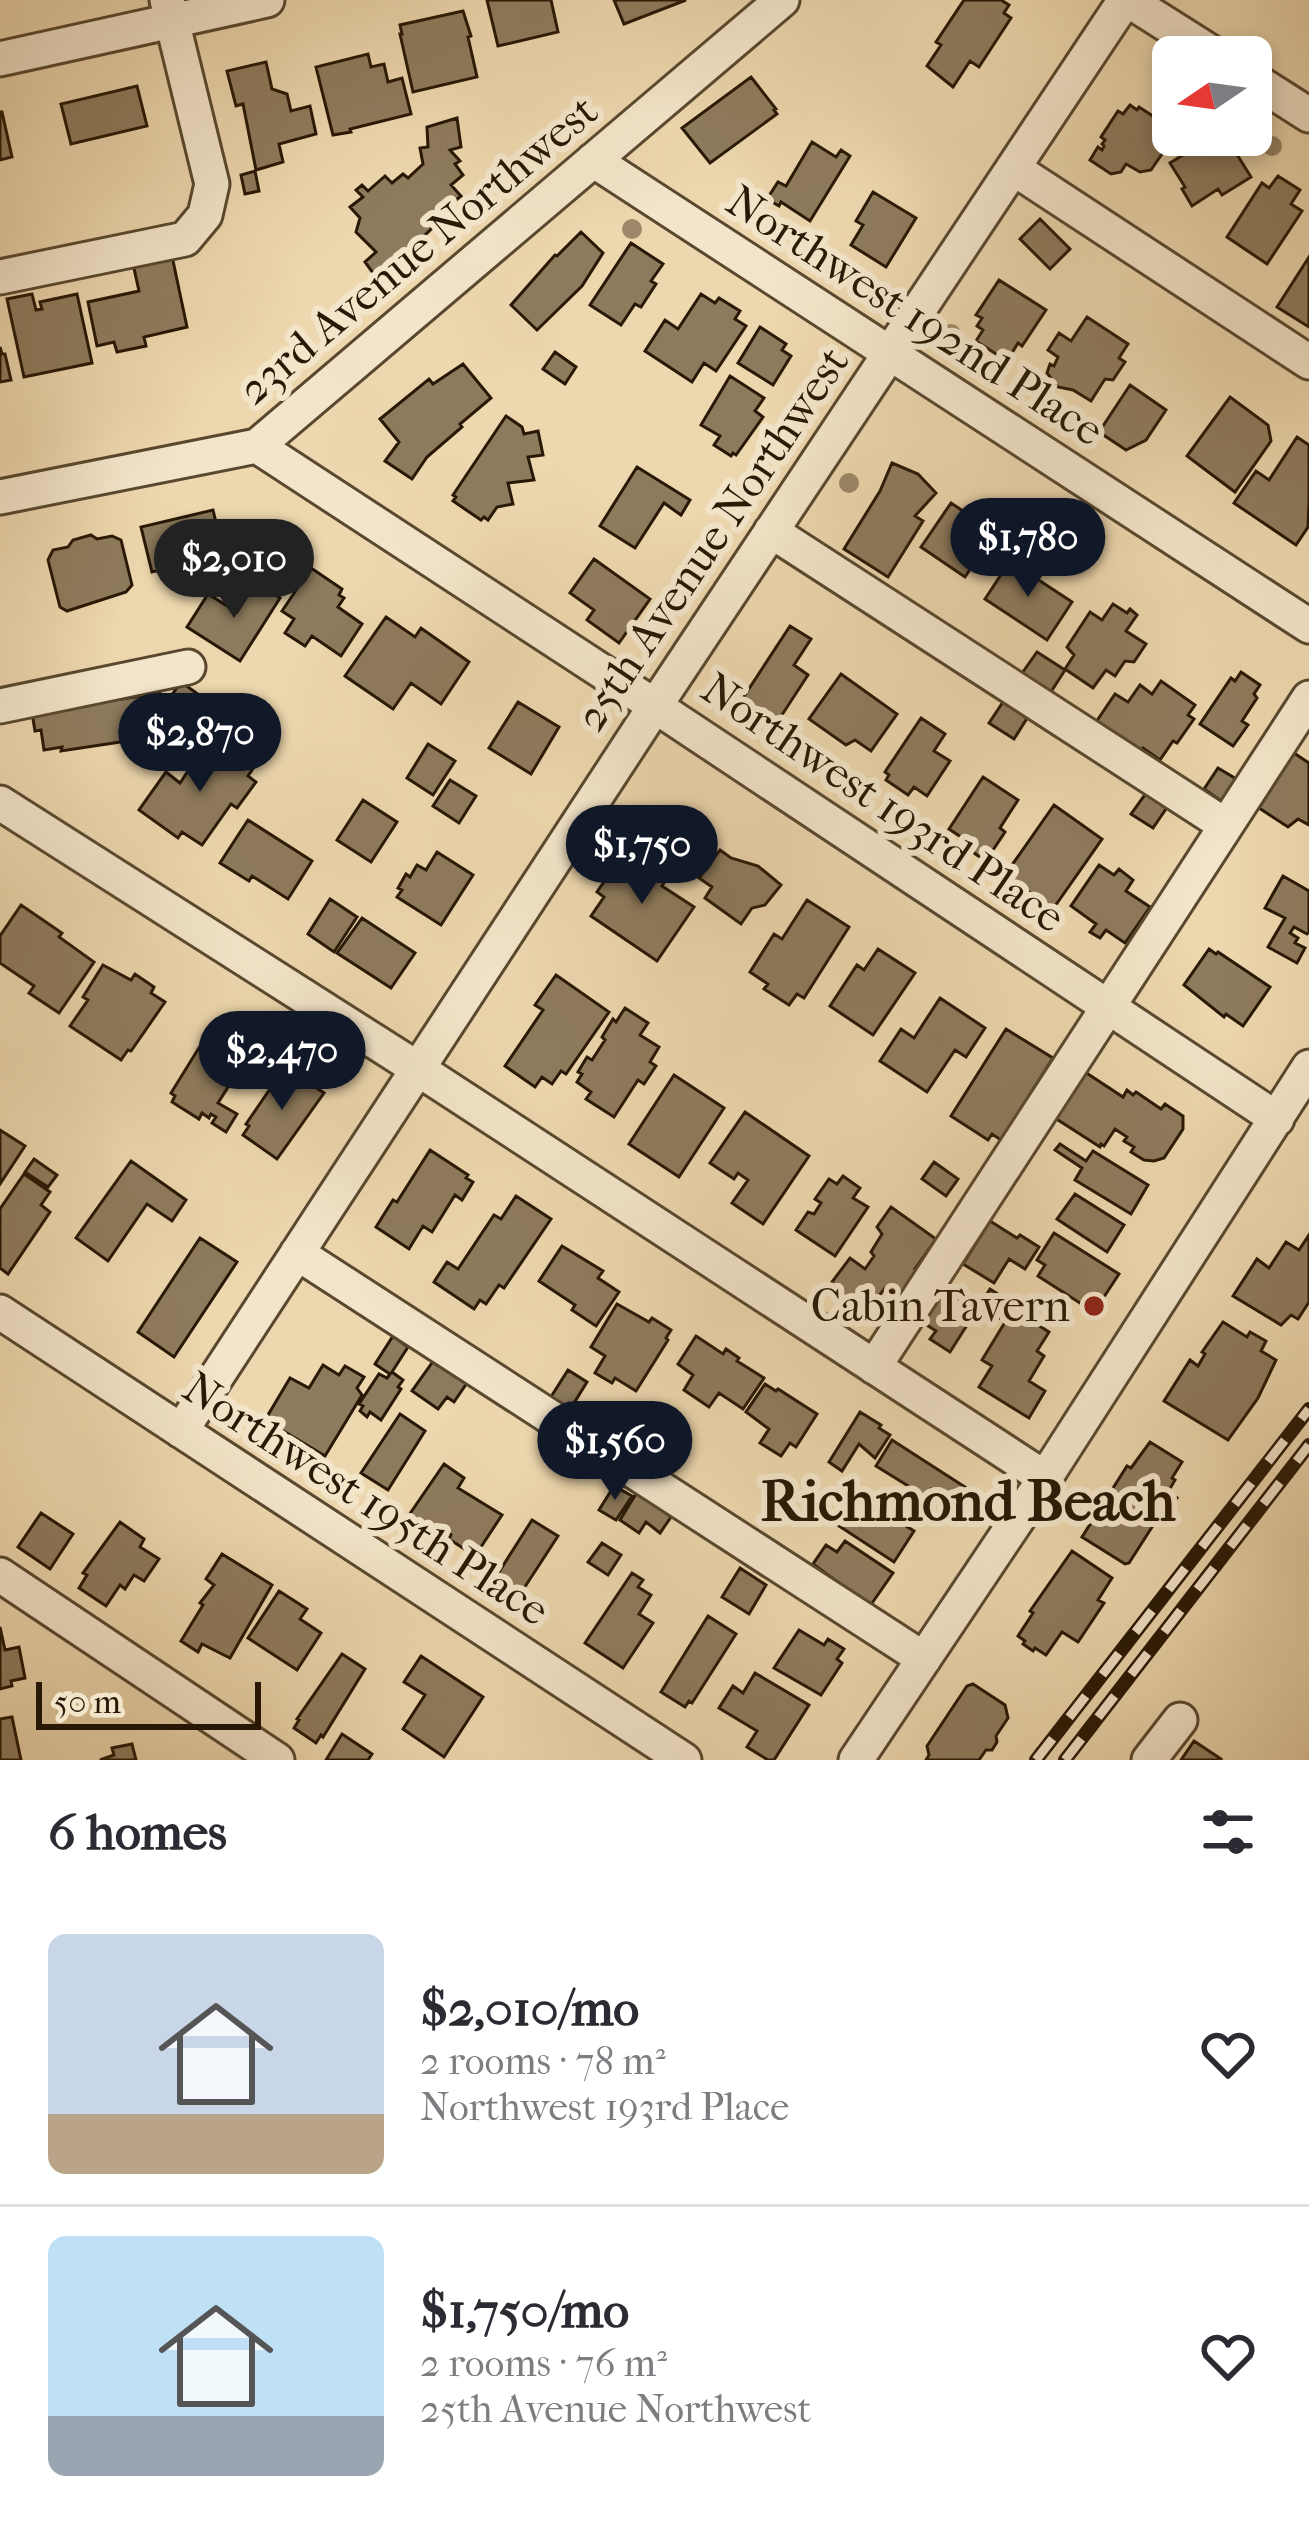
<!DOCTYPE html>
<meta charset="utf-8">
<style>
body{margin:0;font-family:"IM FELL French Canon",serif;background:#f7f7f7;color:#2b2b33;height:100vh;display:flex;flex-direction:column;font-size:45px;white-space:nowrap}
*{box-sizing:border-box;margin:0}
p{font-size:39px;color:#7c7c81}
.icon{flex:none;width:66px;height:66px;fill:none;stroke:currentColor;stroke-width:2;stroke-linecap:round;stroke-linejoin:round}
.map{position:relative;height:1760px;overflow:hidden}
.panel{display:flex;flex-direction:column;background:#fff;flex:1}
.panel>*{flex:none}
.needle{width:78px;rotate:257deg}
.controls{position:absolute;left:1152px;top:36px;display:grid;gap:24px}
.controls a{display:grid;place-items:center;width:120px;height:120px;border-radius:18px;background:#fff;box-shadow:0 6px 18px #0003;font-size:60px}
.scale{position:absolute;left:36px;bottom:30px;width:225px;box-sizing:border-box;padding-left:12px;border:6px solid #281805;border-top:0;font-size:33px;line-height:42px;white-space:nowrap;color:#281805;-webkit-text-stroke:9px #f3e5ca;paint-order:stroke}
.price{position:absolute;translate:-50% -102px;padding:0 27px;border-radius:42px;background:#111827;color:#fff;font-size:39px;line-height:78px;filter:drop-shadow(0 3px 6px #0008)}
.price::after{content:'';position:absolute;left:50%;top:72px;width:36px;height:27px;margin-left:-18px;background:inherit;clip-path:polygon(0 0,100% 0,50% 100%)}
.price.on{background:#222;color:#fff}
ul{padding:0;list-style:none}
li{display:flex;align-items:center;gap:36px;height:300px;padding:0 48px}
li+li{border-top:3px solid #e1e1e2}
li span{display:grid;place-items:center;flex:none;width:336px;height:240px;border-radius:18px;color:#555}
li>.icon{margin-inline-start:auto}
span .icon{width:144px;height:144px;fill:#fffc;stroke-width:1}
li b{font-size:51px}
h2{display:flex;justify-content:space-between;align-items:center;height:144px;padding:0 48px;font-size:51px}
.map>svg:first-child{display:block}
</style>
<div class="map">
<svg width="1309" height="1760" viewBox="0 0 1309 1760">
<rect width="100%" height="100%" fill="#edd7ae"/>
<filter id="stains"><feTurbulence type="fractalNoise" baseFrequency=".00167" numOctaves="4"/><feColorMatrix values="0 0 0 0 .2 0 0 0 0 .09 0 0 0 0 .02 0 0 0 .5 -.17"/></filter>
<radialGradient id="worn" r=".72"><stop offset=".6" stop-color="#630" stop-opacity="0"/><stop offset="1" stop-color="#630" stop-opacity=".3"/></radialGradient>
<!-- building -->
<path fill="#8e7b5d" stroke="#281805" stroke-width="3" d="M487,0h64l7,32 -60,14z
M614,0h72l-62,24z
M964,0h37l8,5 -5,8 7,5 -32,49 -9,-6 -17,26 -26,-21 14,-21 -5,-3z
M463,11l8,25 -3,1 9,40 -64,15 -13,-58h2l-2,-9z
M368,54l3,13 13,-3 4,18 14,-4 9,36 -61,15 1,3 -18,3 -17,-68z
M266,62l6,27 15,5 4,17 19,-5 6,28 -37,10 4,18 -27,8 -13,-66 -7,2 -9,-35z
M751,77l25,32 -2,1 3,4 -67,49 -28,-35z
M137,86l10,40 -76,18 -10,-40z
M1130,105l7,5 2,-3 34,22 2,6 -24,35 -11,2 -14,-8 -5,8 -10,2 -21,-14 8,-13 4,3 2,-4 -2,-2 3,-4 -4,-3 17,-26 5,3z
M0,112h2l10,45 -12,3z
M457,118l4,29 -11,3 10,11 -5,3 8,11 -12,10 10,11 -14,11 3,4 -72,69 -13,-18 11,-10 -20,-20 4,-14 -10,-11 13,-10 -7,-7 6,-5 6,6 17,-15 7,7 11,-9 5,4 15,-14 -3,-16 8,-1 -1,-20z
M1195,135h19l6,10 8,-5 23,37 -29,18 -4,-6 -26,17 -10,-17 3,-2 -15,-24 29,-18 -6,-9z
M812,142l24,15 5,-7 9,6 -40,65 -29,-19 -2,4 -12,-7 11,-17 8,4z
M255,171l4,20 -14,3 -4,-19z
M1278,176l22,14 -9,14 11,7 -35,53 -40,-27 35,-54 7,5z
M873,192l43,26 -30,49 -35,-22 12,-20 -7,-4z
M1040,219l30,30 -20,20 -30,-30z
M581,232l22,21 -21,33 -45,44 -26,-25 44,-50 2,1z
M631,243l32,21 -12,17 5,3 -15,23 -6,-3 -14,21 -31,-20z
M172,256l15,71 -43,10 2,9 -29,6 -3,-10 -17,4 -9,-44 51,-11 -6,-27z
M1309,257v70l-32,-20z
M999,280l47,30 -24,36 -4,-3 -11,18 -31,-20 7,-11 -6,-4 5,-8 -6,-3z
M32,294l4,16 6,-1 -2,-7 37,-8 15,69 -68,14 -17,-78z
M701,294l14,9 4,-5 21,13 -5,8 11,7 -30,45 -12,-8 -12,19 -47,-31 20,-31 13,9z
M1087,317l41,27 -9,14 6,4 -12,18 -8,-1 -14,22 -18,-11 -15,-3 -11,-14 3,-9 4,2 4,-9 -10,-7 11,-17 12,8z
M760,327l26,17 -4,6 9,6 -18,29 -35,-22z
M0,347l2,7h3l6,26 -11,2z
M555,352l21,15 -11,17 -22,-15z
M463,364l28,34 -31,26 2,3 -35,30 -15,22 -27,-18 14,-19 -19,-23 49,-40 4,5z
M730,376l34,22 -9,13 8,6 -27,38 -3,-2 -2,3 -17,-11 6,-9 -19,-11z
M1130,385l36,25 -20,30 -20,10 -27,-18z
M1230,397l38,28 3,16 -36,51 -48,-36z
M506,416l16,11 2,7 14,-3 5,24 -15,2 6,23 -26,3 5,21 -16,3 -9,13 -4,-3 -3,3 -28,-19 3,-4 -3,-2z
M1297,437l12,8v56l-1,26 -12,18 -62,-42 22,-32 13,9z
M892,463l26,11 18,19 -21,23 8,5 -35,56 -44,-28 36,-58z
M637,467l53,33 -9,15 -17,-12 -29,45 -35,-22z
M951,503l30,20 -18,27 14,9 -12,18 -44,-30z
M213,510l6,25 -18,4 5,20 -54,13 -11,-45z
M91,535l6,4 15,-3 9,4 11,45 -6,7 -59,19 -7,-4 -12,-47 5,-10 15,-3 5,-7z
M594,559l56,40 -31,44 -32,-23 7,-10 -24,-17z
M1010,561l62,41 -25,38 -62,-41z
M311,568l31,21 -3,6 5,3 -6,9 24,17 -21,32 -29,-20 -7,10 -20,-13 9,-14 -12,-8z
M256,582l24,16 -40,63 -53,-34 21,-33 29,18z
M1113,604l14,9 3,-4 7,6 -11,16 20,13 -12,18 -9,-1 -10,15 -9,-6 -13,18 -28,-19 9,-14 -7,-8 23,-35 12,8z
M386,617l29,20 6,-9 48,34 -28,42 -30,-21 -18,26 -48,-33z
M790,626l21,13 -17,26 14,10 -32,49 -35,-23z
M1037,652l28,18 -16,25 -29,-19z
M1241,672l19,13 -6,9 3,4 -15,23 6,4 -15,21 -33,-22 31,-46 4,3z
M841,674l56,40 -26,37 -16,-11 -9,5 -37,-26z
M1161,681l34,24 -7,10 6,4 -17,24 -4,-2 -13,19 -17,-12 -7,10 -44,-30 23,-34 13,8 12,-17 12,9z
M181,682l21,15 -9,13 -22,-14z
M160,693l6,38 -40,6 1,4 -66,10 1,-4 -18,3 -3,-20 -6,1 -3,-18z
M1007,696l24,16 -17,27 -25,-16z
M518,702l41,25 -28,47 -42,-26z
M921,718l24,16 -11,17 16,10 -23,35 -13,-9 -6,8 -22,-15 3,-5 -4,-3z
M219,742l35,25 -6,9 8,6 -19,26 -6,-4 -29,41 -20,-13 -4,6 -39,-28 27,-38 14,11 16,-24 7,5z
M428,744l27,17 -22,34 -26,-17z
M1288,749l21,14v62l-11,-6 -10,8 -29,-19 15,-24 -6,-3z
M1218,768l20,12 -14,23 -20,-14z
M983,777l35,23 -18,28 5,4 -16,24 -6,-4 -3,5 -19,-13 3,-5 -15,-10z
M450,780l26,16 -17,27 -26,-17z
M1149,789l21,14 -17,25 -22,-14z
M363,800l34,22 -26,40 -34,-22z
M1054,805l48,34 -49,70 -48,-34z
M248,820l64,41 -24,38 -36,-23 -3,5 -29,-18z
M720,850l11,8 27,8 23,19 -16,20 -13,3 -11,16 -36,-26 7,-11 -13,-9z
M635,851l35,23 -8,12 32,21 -37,54 -66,-45 13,-19 -7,-5 12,-17 7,4z
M437,852l36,23 -32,50 -44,-28 5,-7 -4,-2 8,-14 4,3 7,-12 9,5z
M1099,865l15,10 5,-6 14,11 -7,11 24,16 -25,36 -19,-13 -6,8 -10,-6 6,-8 -25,-18z
M1283,876l26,15v41l-2,2 -13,-7 -4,6 8,5 -3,5 10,5 -8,15 -29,-16 17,-29 -20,-10z
M330,899l27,18 -23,35 -26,-18z
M807,900l42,27 -45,71 -7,-4 -8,11 -25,-16 4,-5 -18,-12 24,-38 8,5z
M21,905l41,28 -3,4 35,25 -35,51 -30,-20 5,-7 -34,-23v-27z
M362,918l53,35 -24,35 -54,-35z
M878,949l37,24 -42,62 -43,-29 27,-41 7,5z
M1209,949l7,5 2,-2 52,35 -27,39 -17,-12 -2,3 -40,-32z
M103,965l28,15 4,-6 19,13 -3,6 14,9 -34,49 -3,-1 -7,10 -51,-34 18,-26 -5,-3z
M556,975l53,37 -43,62 -5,-3 -9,13 -10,-7 -7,10 -30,-21 38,-56 -8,-5z
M940,998l45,30 -19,29 -11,-7 -28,42 -47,-31 21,-32 13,9z
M625,1008l23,15 -8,12 19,12 -9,15 6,4 -12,18 -6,-4 -24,37 -28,-18 5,-7 -14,-10 5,-8 -4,-2 9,-15 5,3 13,-20 -3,-3 11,-18 3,3z
M1006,1029l47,29 -52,82 -9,-6 -4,6 -37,-24z
M205,1038l21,13 4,-6 13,9 -3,5 4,3 -26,41 19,11 -11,18 -14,-9 4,-6 -5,-3 -2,4 -7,-5 -3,6 -27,-17 3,-6 -4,-3z
M285,1067l39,26 -47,66 -34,-24 6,-9 -3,-2z
M1085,1072l38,25 4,-7 6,5 3,-3 25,17 4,-5 18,12v13l-19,29 -10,3 -10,-1 -13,-8 3,-5 -10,-6 3,-4 -12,-8 -11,17 -3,-2 -1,3 -45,-29z
M674,1075l50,33 -45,69 -50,-33z
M745,1112l64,44 -46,68 -31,-21 16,-23 -10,-7 -4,6 -24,-16z
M0,1130l25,16 -25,38z
M1060,1144l26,17 7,-10 55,34 -17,29 -56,-34 7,-12 -27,-18z
M430,1150l38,25 -2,3 7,4 -11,18 -7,-5 -23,37 -9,-6 -14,23 -33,-22 17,-27 4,2z
M34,1159l23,16 -9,12 -23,-15z
M131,1161l55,39 -14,21 -25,-17 -39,57 -32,-23z
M934,1162l24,17 -12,17 -24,-17z
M24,1174l26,18 -9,13 9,7 -42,62 -8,-6v-59z
M843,1176l17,12 -7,10 15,9 -33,49 -39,-26 12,-18 6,2 7,-11 -6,-4 14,-20 8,5z
M1075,1194l49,31 -17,27 -50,-33z
M516,1196l35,23 -47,69 -5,-3 -13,19 -6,-4 -6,9 -40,-27 13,-20 11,7 36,-54 7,4z
M891,1207l45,32 -21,30 8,6 -19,26 -19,-13 -13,17 -5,-3 -5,7 -33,-23 21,-28 15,11 9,-13 -3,-4 11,-18 -5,-7z
M990,1221l27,17 3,-3 19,12 -14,22 -16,-10 -15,24 -31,-19z
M1054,1233l65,41 -25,38 -56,-36 7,-11 -8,-5z
M1309,1235v67l-11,17 -7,-4 -10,10 -48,-29 24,-37 12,9 17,-26 13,8z
M200,1238l37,24 -63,95 -36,-25z
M562,1246l41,25 -5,7 21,14 -23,34 -24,-16 3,-5 -36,-24z
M990,1289l20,13 -11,16 -19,-13z
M939,1296l14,9 3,-6 20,12 -26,41 -20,-13 6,-8 -14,-9z
M617,1304l32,18 3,-4 19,12 -5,8 2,2 -32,51 -21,-13 -3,5 -17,-10 10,-17 -14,-9z
M1013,1309l36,23 -12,19 7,5 -15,25 16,10 -16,27 -50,-31 13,-21 -10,-6z
M1223,1322l24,15 3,-5 16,9 -5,10 15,9 -18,38 -30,42 -64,-39 26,-41 8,6 7,-12 -3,-2z
M393,1336l15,11 -16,25 11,8 -5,7 3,2 -20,31 -11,-8 -3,5 -7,-6 3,-5 -4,-2 20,-30 8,4 3,-4 -15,-10z
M696,1336l27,18 3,-5 13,9 -2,3 27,17 -21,31 -24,-16 -10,14 -25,-17 9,-15 -15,-11z
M434,1360l33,23 -13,19 -7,-5 -9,12 -26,-18z
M323,1365l16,10 6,-9 19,11 -7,11 5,7 -37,61 -60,-36 25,-42 19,10z
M568,1370l19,12 -21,34 -19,-13z
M765,1384l11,7 2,-2 39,25 -21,33 -6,-4 -9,13 -21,-13 9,-14 -23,-17z
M860,1412l21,13 -2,3 11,7 -15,23 -16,-14 -17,27 -13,-9z
M400,1414l25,17 -37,59 -27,-17z
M892,1440l76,49 -14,23 -14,-9 3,-6 -12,-8 -5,8 -50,-31z
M1150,1442l32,20 -10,16 3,2 -7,12 9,6 -12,18 -4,-3 -32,50 -4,1 -43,-27 45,-71 4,2z
M444,1464l20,14 -6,10 44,27 -27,41 -26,-17 2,-4 -10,-8 -4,7 -28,-19z
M614,1486l18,10 -16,24 -17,-10z
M639,1489l21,13 -3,4 14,11 -11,16 -14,-11 -7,11 -19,-13z
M863,1499l51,32 -20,31 -61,-40 11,-16 10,7z
M41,1513l32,21 -23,35 -32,-22z
M532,1520l26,16 -41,63 -25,-16z
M120,1522l24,17 -4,8 19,12 -15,22 -10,-6 -9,14 -5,-4 -14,21 -27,-18 8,-13 -4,-2z
M845,1541l48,32 -23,33 -57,-42 13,-19 11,7z
M602,1543l19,12 -13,20 -20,-13z
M1072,1551l40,27 -14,22 6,3 -26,39 -16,-10 -16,23 -11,-7 -2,3 -10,-7 2,-3 -7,-5 15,-23 -3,-2z
M222,1554l50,31 -42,73 -28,-14 -4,8 -17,-11 22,-36 -3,-2 14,-18 -8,-6z
M740,1568l26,17 -17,29 -27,-17z
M632,1573l11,7 -5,7 13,8 -12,19 14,9 -30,45 -38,-25z
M279,1591l28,18 -7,10 21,14 -24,37 -49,-32z
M708,1616l28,18 -44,69 -3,-2 -4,6 -24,-15z
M0,1627l5,23 14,-3 6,31 -14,3 1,5 -12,3z
M799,1630l25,15 4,-6 16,10 -7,10 5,4 -21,32 -47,-27z
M342,1654l23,15 -42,68 -2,-2 -5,8 -22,-15 5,-8 -2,-1z
M421,1656l62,41 -39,60 -41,-28 22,-34 -21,-13z
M755,1673l54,32 -35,55h-6l-21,-13 10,-16 -38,-23 14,-22 10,7z
M973,1684l32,21 3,13 -12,18 1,6 -5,8h-6l-7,10h-53l3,-5 -2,-9 40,-60z
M12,1717l9,43h-21v-41z
M342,1734l30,20 -4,6h-42z
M1194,1741l27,18 -1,1h-39z
M132,1744l4,16h-36l14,-5 -2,-7z"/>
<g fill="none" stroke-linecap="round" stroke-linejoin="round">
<defs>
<path id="minor" d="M1128,0l90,57
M0,59l267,-59
M1251,78l58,37
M593,160l716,466
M1013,168l296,194
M0,277l185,-38 20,-24 7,-31 -45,-184
M257,446l398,260 622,413
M0,497l257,-51 525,-446
M771,531l454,294
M0,706l188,-39
M0,803l418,266 627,409
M297,1253l627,406
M0,1312l684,448
M874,1367l435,-669
M181,1431l474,-725 470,-706
M0,1575l277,185
M856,1760l189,-282 264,-411
M1149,1760l31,-40"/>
</defs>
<!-- minor casing -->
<use href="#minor" stroke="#59482f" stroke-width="39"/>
<!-- minor -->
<use href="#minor" stroke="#f3e5ca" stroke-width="33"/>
<defs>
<path id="rail" d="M1036,1760l273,-351
M1065,1760l244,-315"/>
</defs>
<!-- rail casing -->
<use href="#rail" stroke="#281805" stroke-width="14"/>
<!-- rail -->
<use href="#rail" stroke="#f3e5ca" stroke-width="9" stroke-dasharray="27" stroke-linecap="butt"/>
</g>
<!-- trees -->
<g fill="#9c8868">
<circle cx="1272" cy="146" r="10"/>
<circle cx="632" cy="229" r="10"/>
<circle cx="951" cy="334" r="10"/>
<circle cx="849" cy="483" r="10"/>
<circle cx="1044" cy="512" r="10"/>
</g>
<!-- markers -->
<circle fill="#8f2418" stroke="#f3e5ca" stroke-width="4.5" cx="1094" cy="1306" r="12"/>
<g text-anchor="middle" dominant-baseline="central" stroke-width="12" stroke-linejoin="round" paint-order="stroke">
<!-- street labels -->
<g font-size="45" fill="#281805" stroke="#f3e5ca">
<text transform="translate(418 250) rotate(-40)">23rd Avenue Northwest</text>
<text transform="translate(915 316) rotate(33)">Northwest 192nd Place</text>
<text transform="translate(712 539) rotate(-56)">25th Avenue Northwest</text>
<text transform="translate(883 803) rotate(34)">Northwest 193rd Place</text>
<text transform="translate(366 1499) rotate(33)">Northwest 195th Place</text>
</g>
<!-- poi labels -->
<g font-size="45" fill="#281805" stroke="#f3e5ca" text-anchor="end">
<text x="1070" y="1306">Cabin Tavern</text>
</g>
<!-- district labels -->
<g font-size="57" font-weight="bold" fill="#281805" stroke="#f3e5ca">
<text x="968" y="1501">Richmond Beach</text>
</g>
</g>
<rect width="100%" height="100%" filter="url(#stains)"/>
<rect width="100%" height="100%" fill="url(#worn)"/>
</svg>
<div class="controls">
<a><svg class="needle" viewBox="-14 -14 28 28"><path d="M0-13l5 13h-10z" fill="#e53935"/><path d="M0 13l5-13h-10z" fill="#7c7c81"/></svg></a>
</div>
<div class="scale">50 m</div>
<b class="price" style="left:1028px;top:600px">$1,780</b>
<b class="price on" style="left:234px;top:621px">$2,010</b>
<b class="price" style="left:200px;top:795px">$2,870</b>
<b class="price" style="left:642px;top:907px">$1,750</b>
<b class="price" style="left:282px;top:1113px">$2,470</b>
<b class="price" style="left:615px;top:1503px">$1,560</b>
</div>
<section class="panel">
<h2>6 homes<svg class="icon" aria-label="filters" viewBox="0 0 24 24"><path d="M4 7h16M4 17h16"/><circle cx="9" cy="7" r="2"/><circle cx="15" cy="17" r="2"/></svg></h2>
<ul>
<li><span style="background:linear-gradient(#c9d6e8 75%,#b9a48a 0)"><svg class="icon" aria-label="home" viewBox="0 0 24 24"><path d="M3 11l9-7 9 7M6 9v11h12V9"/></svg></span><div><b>$2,010/mo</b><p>2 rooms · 78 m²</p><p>Northwest 193rd Place</p></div><svg class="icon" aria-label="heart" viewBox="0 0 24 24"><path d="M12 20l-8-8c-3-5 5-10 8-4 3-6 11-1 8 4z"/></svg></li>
<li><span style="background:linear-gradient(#bfe0f5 75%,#9aa5b1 0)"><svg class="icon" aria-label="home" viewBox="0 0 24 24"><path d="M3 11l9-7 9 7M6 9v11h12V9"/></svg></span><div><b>$1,750/mo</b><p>2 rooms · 76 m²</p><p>25th Avenue Northwest</p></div><svg class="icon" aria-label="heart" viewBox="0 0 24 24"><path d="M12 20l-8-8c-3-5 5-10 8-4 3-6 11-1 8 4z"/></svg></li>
</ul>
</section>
